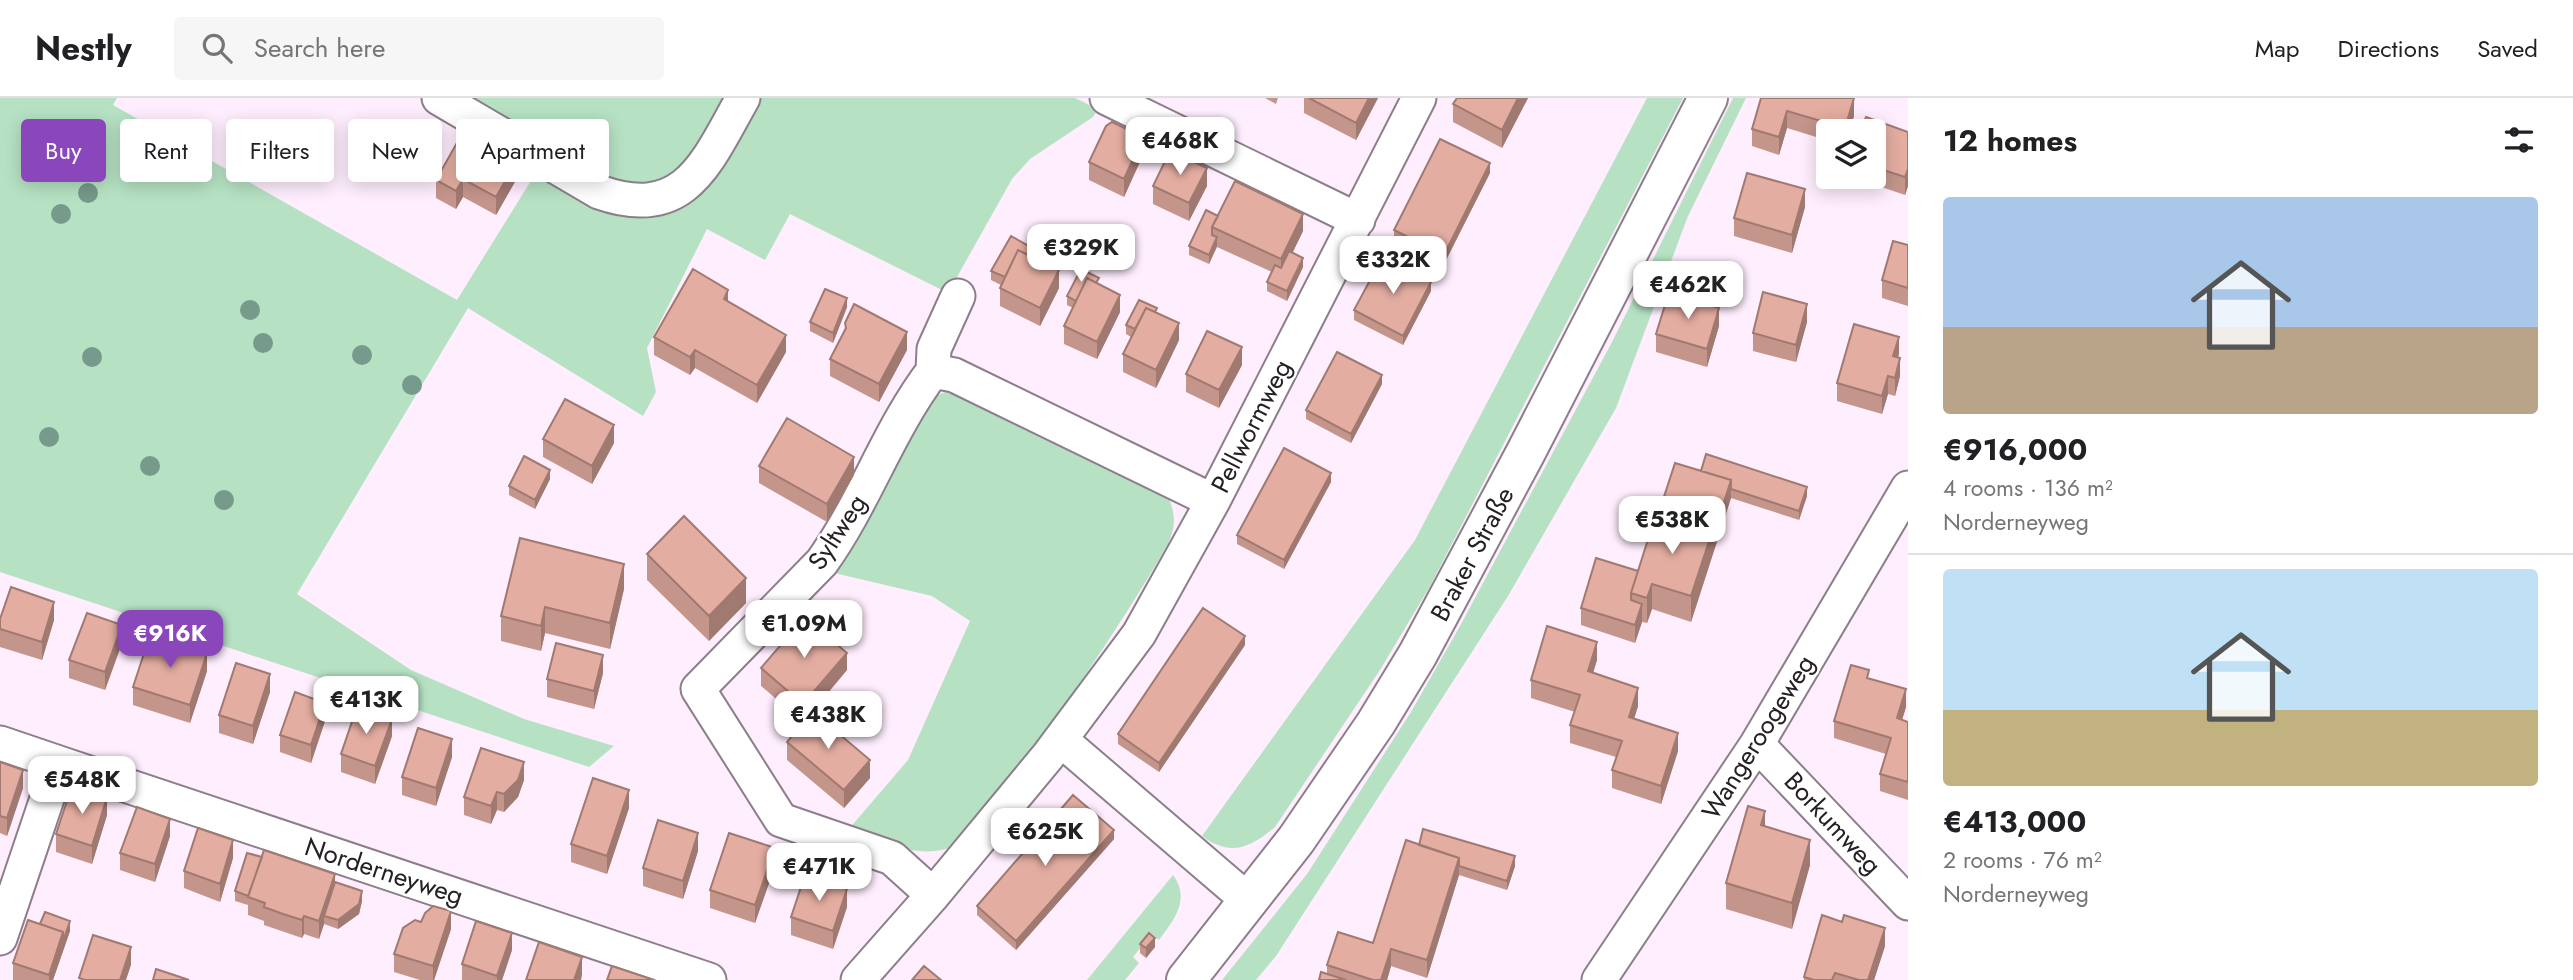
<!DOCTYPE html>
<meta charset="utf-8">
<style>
body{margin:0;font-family:Jost,sans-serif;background:#f6f6f6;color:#202124;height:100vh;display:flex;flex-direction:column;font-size:26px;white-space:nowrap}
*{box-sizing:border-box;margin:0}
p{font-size:23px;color:#757577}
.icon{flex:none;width:38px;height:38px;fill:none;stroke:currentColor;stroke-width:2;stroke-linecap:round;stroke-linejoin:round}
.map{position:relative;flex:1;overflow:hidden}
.panel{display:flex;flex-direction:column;background:#fff;width:665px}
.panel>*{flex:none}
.hud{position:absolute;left:21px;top:21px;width:665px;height:63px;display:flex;gap:14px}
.tools{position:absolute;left:1816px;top:21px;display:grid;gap:14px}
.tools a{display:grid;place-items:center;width:70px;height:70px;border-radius:7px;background:#fff;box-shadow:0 4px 18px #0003;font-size:35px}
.price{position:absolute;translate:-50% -60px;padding:0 16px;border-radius:14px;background:#fff;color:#222;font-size:23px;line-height:46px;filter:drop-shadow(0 2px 4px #0008)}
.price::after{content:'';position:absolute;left:50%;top:42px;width:21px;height:16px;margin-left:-10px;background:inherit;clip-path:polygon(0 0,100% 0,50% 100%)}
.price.on{background:#8947bb;color:#fff}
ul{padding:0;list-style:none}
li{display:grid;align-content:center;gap:14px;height:371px;padding:0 35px}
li+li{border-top:2px solid #e0e0e0}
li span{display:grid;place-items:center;height:217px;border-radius:7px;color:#555}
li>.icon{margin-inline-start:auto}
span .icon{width:126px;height:126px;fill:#fffc;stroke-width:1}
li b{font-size:30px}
h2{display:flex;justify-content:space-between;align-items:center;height:84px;padding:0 35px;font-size:30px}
.tag{padding:0 24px;border-radius:7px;background:#fff;box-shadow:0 4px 18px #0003;font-size:24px;line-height:63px}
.tag.on{background:#8947bb;color:#fff}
header{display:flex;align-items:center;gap:42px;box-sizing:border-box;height:98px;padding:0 35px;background:#fff;border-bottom:2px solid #e0e0e0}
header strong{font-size:33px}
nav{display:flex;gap:38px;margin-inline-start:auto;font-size:24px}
.search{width:490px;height:63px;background:#f6f6f6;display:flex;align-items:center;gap:18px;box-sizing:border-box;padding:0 24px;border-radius:7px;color:#757577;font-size:26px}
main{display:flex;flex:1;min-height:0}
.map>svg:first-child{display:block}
</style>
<header>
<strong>Nestly</strong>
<div class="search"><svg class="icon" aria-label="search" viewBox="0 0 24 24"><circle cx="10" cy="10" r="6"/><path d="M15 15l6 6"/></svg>Search here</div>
<nav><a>Map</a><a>Directions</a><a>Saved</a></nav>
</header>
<main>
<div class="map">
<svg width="1908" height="882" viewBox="0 0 1908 882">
<rect width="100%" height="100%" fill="#ffeefe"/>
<!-- green -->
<path fill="#b6e2c3" d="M0,0h117l-4,7 344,195 80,-129 108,43 113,-116h317l23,11 -5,8 -63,42 -18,20 -64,114 -158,-79 -25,46 -58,-31 -60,119 9,44 -13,24 -175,-108 -171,286 114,76 113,49 90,27 -25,21 -589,-195z
M469,0h255c-12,19 -35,66 -53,77 -16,9 -36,9 -54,8z
M1647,0h36l-254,490 -49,82 -105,157c-25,21 -45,30 -73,9l213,-296z
M1733,0h13l-58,118 -72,192 -108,188 -232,360 -20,24h-34l85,-106 104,-162 49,-86 152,-284z
M952,291l214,104c8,15 11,29 4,46 -21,45 -188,299 -224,310 -32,9 -67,-9 -98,-19l60,-70 62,-139 -38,-25 -102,-24 95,-171z
M1173,777c18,24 1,45 -14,65l-7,-6 -19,23 6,6 -14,17h-38z"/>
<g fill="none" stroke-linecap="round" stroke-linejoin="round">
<defs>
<path id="minor" d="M439,0l160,94c87,31 108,-31 144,-94
M1107,0l251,122
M933,273c-45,59 -68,131 -111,191l-124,127 83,131 111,38 41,37
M933,273l21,4 259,126
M933,273l1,-22 24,-53
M1061,642l189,162
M0,645l59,20
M1757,646l151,159
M0,840l59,-175 650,217
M858,882l75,-85 115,-139 91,-122 74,-133 206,-403
M1599,882l158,-236 151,-256"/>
<path id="major" d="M1186,882l110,-140 80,-117 42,-69 108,-202 182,-354"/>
</defs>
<!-- minor casing -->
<use href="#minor" stroke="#8d7e8c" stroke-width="37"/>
<!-- major casing -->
<use href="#major" stroke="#8d7e8c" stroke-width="42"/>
<!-- minor -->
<use href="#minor" stroke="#fff" stroke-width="33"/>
<!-- major -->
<use href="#major" stroke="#fff" stroke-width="38"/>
</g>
<!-- trees -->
<g fill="#769a8c">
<circle cx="88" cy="95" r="10"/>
<circle cx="61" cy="116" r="10"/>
<circle cx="250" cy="212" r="10"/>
<circle cx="263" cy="245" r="10"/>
<circle cx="362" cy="257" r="10"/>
<circle cx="92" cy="259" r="10"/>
<circle cx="412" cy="287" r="10"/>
<circle cx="49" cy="339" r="10"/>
<circle cx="150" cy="368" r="10"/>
<circle cx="224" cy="402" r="10"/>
</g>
<!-- wall -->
<path fill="#c4958a" d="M1265,0h13l-2,6z
M1304,0h74l-22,42 -52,-27z
M1457,0h71l-26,50 -49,-26v-18z
M1761,0l93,18 -5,15h-20v10l-42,-13 -8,27 -27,-9v-17z
M1874,33l34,1v54l-3,9 -53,-18h22z
M463,34l53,48 -20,35 -33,-18 -7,12 -20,-11v-18z
M1143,57l-19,42 -35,-17v-18z
M1490,75l-46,91 -50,-25v-9z
M1153,88h54l-18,35 -36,-17z
M1805,109l-13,46 -58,-17v-18z
M1218,118l85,15 -11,22 11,14 -16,34 -20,-10v-9l5,-10 -55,-25 -8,17 -20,-9v-9z
M1908,147v61l-26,-8v-18z
M1034,160l25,30 -19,38 -40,-20v-18l1,-3 -10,-5v-9z
M1099,186l21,28 -23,47 -33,-15v-18l9,-18 -6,-3v-9z
M1431,193l-28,54 -49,-25v-10z
M728,204l58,50 -29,51 -62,-35 -5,7 -36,-20v-18z
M847,209l-14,36 -23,-12v-9z
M1157,214l22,28 -23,48 -33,-16v-18l8,-17 -5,-3v-9z
M1807,224l-11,40 -43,-11v-18z
M845,225l62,27 -28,52 -49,-26v-17l15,-28z
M1719,228l-12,41 -51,-15v-18z
M1899,256l-1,3 2,19 -5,20 -7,-2 -6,20 -45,-13v-18z
M1242,267l-23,43 -33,-16v-18z
M1382,286l-31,59 -45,-24v-9z
M543,341l71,4 -22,41 -49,-27z
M759,368l95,9 -27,47 -68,-39z
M1701,373l106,25 -8,24 -68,-22 -40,124 -39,-13 -5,14 -5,-1 -7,21 -54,-18v-17l57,-37 21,-59z
M550,381l-15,30 -26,-14v-9z
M1331,384l-47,87 -47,-25v-9z
M647,456l99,49 -37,38 -62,-61z
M624,491l-14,60 -65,-16 -4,18 -40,-10v-25z
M0,521l54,1 -12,40 -42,-13z
M122,545l-17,47 -36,-12v-18z
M1245,547l-86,127 -41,-28v-10z
M1597,562l-4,13 45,33 -4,13 44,32 -17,53 -49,-16v-18l4,-13 -46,-14v-18l5,-13 -44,-14v-18z
M761,570l86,2 -34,41 57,67 -26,30 -57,-48v-18l16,-20 -42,-36z
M207,573l-17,52 -57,-18v-18z
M603,575l-9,36 -47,-12v-18z
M1869,580l37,29 -4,13 6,2v78l-28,-9v-17l6,-20 -52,-16v-17z
M270,594l-17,52 -34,-11v-18z
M325,623l-14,42 -31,-11v-17z
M392,638l-17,48 -34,-12v-18z
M452,659l-16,49 -34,-11v-18z
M0,664l23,26 -16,48 -7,-3z
M524,682l-6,17 -14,15 -7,-2 -6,14 -27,-9v-18z
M629,710l-22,66 -36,-12v-18z
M107,717l-15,49 -36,-12v-18z
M1765,728l45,39 -18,64 -66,-20v-26z
M170,738l-15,46 -35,-12v-17z
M1114,741l-98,111 -39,-35v-9z
M1419,747l96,21 -8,24 -48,-15 -32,103 -36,-12 -4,14h-68l8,-6v-9l46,-22z
M698,753l-15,48 -40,-13v-18z
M233,760l-13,44 -36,-14v-17z
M775,768l-20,57 -45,-15v-18z
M335,784l27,19 -3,13 -21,15 -14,-5 -5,15 -15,-5 -2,4 -38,-13v-4l-16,-6v-10l-13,-4v-10z
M847,809l-14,42 -42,-14v-18z
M421,824l30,7 -17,51h-14l-26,-8v-18z
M40,826l30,7 -17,49h-40v-17z
M1140,846l15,3 -9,11 -6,-5z
M1885,848l-11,34h-70v-3z
M512,852l-10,30h-40v-16z"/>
<!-- shaded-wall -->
<path fill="#a07971" d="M1369,0h9l-22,42v-17z
M1518,0h10l-26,50v-18z
M1854,0v18l-5,15h-4z
M1787,13v17l-8,27v-18z
M1143,39v18l-19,42v-18z
M516,64v18l-20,35v-18z
M1490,65v10l-46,91v-9z
M1207,70v18l-18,35v-18z
M1908,71v17l-3,9v-18z
M463,81v18l-7,12v-18z
M1805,91v18l-13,46v-18z
M1303,116v17l-22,46v-18z
M1217,139v9l-8,18v-9z
M1303,160v9l-16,34v-10z
M1059,172v18l-19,38v-18z
M1431,184v9l-28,54v-9z
M728,192v18l-4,-9z
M1120,197v17l-23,47v-17z
M847,200v9l-14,36v-10z
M1807,206v18l-11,40v-17z
M1719,210v18l-12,41v-18z
M1179,225v17l-23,48v-18z
M907,234v18l-28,52v-18z
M786,237v17l-29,51v-18z
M1899,239v17l-6,20v-18z
M1242,249v18l-23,43v-18z
M695,252v18l-5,7v-18z
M1900,260v18l-5,20v-18z
M1382,277v9l-31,59v-9z
M1888,278v18l-6,20v-18z
M614,327v18l-22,41v-18z
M854,359v18l-27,47v-18z
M550,372v9l-15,30v-9z
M1331,375v9l-47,87v-9z
M1731,382v18l-40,124v-26l22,-67z
M1807,389v9l-8,24v-9z
M624,466v25l-14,60v-26z
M746,480v25l-37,38v-25z
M1652,486v25l-5,14v-25z
M54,504v18l-12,40v-18z
M1642,506v18l-7,21v-18z
M545,509v26l-4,18v-25z
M122,527v18l-17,47v-18z
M1245,538v9l-86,127v-9z
M1597,544v18l-9,29v-18z
M207,555v18l-17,52v-18z
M847,555v17l-44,52v-18z
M603,557v18l-9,36v-18z
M270,576v18l-17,52v-18z
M1638,590v18l-9,29v-18z
M1906,591v18l-9,29v-18z
M325,605v18l-14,42v-18z
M392,621v17l-17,48v-18z
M1678,635v18l-17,53v-18z
M452,641v18l-16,49v-18z
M870,662v18l-26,30v-18z
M524,664v18l-6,17 -14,15v-18z
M23,672v18l-16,48v-18z
M629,692v18l-22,66v-18z
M497,694v18l-6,14v-18z
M107,699v18l-15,49v-18z
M1765,713v25l-4,-11z
M170,721v17l-15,46v-18z
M1114,732v9l-98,111v-9z
M698,735v18l-15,48v-18z
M233,742v18l-13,44v-18z
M1810,742v25l-18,64v-26z
M775,750v18l-20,57v-18z
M1515,758v10l-8,24v-9z
M1459,760v17l-32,103v-18z
M335,776v17l-11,25v8l-5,15v-18z
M847,791v18l-14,42v-18z
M362,793v10l-3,13 -21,15v-9z
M451,813v18l-17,51h-1v-14z
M304,818v18l-2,4v-18z
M70,823v10l-17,49h-4v-5l14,-43z
M1885,830v18l-11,34h-6z
M512,835v17l-10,30h-5v-4z
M1155,840v9l-9,11v-10z
M131,849v18l-5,15h-6z
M1391,851v17l-4,14h-6z
M582,859v18l-1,5h-7z"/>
<!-- building -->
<path fill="#e4ada1" stroke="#a07971" stroke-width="2" d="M1309,0h60l-13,25z
M1457,0h61l-16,32 -49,-26z
M1761,0h93l-9,30 -58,-17 -8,26 -27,-8z
M1866,19l42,15v37l-3,8 -31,-10v-36h-13z
M1112,24l31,15 -19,42 -35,-17 17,-36z
M463,34l53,30 -20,35 -33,-18 -7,12 -20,-11z
M1440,41l50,24 -46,92 -50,-25z
M1170,53l37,17 -18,35 -36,-17z
M1747,75l58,16 -13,46 -58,-17z
M1235,83l68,33 -22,45 -69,-32z
M1206,112l12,6 -6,11v8l5,2 -8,18 -20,-9z
M1011,138l23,13 -4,7 -12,-6 -13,27 -14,-6z
M1893,143l15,4v43l-26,-8z
M1018,152l41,20 -19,38 -40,-20z
M1289,153l14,7 -16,33 -20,-9 8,-17 6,3z
M1383,158l48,26 -28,54 -49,-26z
M693,171l35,21 -4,9 62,36 -29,50 -62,-35 -5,7 -36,-20z
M1081,171l18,9 -3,5 -9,-5 -11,23 -9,-5z
M1087,180l33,17 -23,47 -33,-16z
M825,191l22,9 -14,35 -23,-11z
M1669,194l50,16 -12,41 -51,-15z
M1763,194l44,12 -11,41 -43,-12z
M1139,202l18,8 -2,4 -9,-4 -11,21 -9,-4z
M854,206l53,28 -28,52 -49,-25 16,-31 -1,-5z
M1146,210l33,15 -23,47 -33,-16z
M1854,226l45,13 -6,19 7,2 -5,20 -7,-2 -6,20 -45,-13z
M1207,233l35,16 -23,43 -33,-16z
M1337,254l45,23 -31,59 -45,-24z
M565,301l49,26 -22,41 -49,-27z
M787,320l67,39 -27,47 -68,-38z
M1284,350l47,25 -47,87 -47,-25z
M1706,356l101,33 -8,24 -68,-22v-9l-30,-9z
M524,358l26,14 -15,30 -26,-14z
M1675,365l56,17 -18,57v-8l-54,-17z
M1657,413l56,18 -22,67 -39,-12 -5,14 -16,-5z
M684,418l62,62 -37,38 -62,-62z
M520,440l104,26 -14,59 -65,-16 -4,19 -40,-10z
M1596,460l42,13 -7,22v7l11,4 -7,21 -54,-17z
M11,489l43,15 -12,40 -42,-13v-10z
M1203,510l42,28 -86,127 -41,-29z
M87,515l35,12 -17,47 -36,-12z
M805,519l42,36 -44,51 -42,-36z
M1547,528l50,16 -9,29 50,17 -9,29 49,16 -17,53 -49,-16 10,-29 -52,-16 10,-30 -49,-15z
M150,537l57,18 -17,52 -57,-18z
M556,545l47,12 -9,36 -47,-12z
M236,565l34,11 -17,52 -34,-11z
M1851,567l18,5 -2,8 39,11 -9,29 11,4v60l-28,-8 11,-36 -57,-17z
M295,594l30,11 -14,42 -31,-10z
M357,609l35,12 -17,47 -34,-12z
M812,613l58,49 -26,30 -57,-48z
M418,630l34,11 -16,49 -34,-11z
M481,650l43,14 -6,18 -14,14 -7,-2 -6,14 -27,-9z
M0,664l23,8 -16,48 -7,-2z
M593,680l36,12 -22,66 -36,-12z
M72,688l35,11 -15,49 -36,-12z
M1073,697l41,35 -98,111 -39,-35z
M1748,708l17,5 -4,14 49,15 -18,63 -66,-20z
M137,709l33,12 -15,45 -35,-11z
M658,722l40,13 -15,48 -40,-13z
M198,730l35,12 -13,44 -36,-13z
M1423,731l92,27 -8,25 -48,-15v-8l-40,-13z
M729,735l46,15 -20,57 -45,-15z
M1406,742l53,18 -32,102 -36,-11 -10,31h-8l-46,-15 11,-33 35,11z
M264,752l71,24 -16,47 -15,-5 -2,4 -19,-6 -19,-7 1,-4 -17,-6z
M247,755l15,4 -14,39 -13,-5z
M805,777l42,14 -14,42 -42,-14z
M335,784l27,9 -3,13 -21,16 -14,-4z
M433,808l18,5 -18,55 -39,-12 9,-26 12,-8 6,2 4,-9z
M45,814l25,9 -7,20v-9l-23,-8z
M1822,817l20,7 2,-7 41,13 -17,52h-9l-24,-7 -3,7h-18l-10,-3z
M28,822l35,12 -14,43 -36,-12z
M476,823l36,12 -15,43 -35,-12z
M1149,835l6,5 -9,10 -6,-4z
M93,837l38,12 -11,33h-35l-6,-2z
M539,844l43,15 -8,23h-48z
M612,868l42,14h-47z
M924,868l17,14h-29z
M156,871l33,11h-36z
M1321,874l25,8h-27z"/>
<g text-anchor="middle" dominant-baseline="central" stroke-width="5" stroke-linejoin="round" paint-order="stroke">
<!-- street labels -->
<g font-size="26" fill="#252025" stroke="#fff">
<text transform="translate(1251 328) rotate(-63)">Pellwormweg</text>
<text transform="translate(837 434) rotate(-57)">Syltweg</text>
<text transform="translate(1472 456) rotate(-62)">Braker Straße</text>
<text transform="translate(1758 639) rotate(-58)">Wangeroogeweg</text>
<text transform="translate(1833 725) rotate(47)">Borkumweg</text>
<text transform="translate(384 773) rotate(18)">Norderneyweg</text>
</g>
</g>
</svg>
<div class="tools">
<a><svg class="icon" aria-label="layers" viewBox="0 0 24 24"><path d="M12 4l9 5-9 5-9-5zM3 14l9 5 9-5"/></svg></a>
</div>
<b class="price" style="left:1180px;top:79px">€468K</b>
<b class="price" style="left:1081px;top:186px">€329K</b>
<b class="price" style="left:1393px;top:198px">€332K</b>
<b class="price" style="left:1688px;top:223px">€462K</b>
<b class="price" style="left:1672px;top:458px">€538K</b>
<b class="price" style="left:804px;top:562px">€1.09M</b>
<b class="price on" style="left:170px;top:572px">€916K</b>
<b class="price" style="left:366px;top:638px">€413K</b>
<b class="price" style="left:828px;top:653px">€438K</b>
<b class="price" style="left:82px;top:718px">€548K</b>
<b class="price" style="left:1045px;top:770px">€625K</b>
<b class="price" style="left:819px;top:805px">€471K</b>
<div class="hud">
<a class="tag on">Buy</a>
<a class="tag">Rent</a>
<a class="tag">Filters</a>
<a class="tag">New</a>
<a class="tag">Apartment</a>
</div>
</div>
<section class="panel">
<h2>12 homes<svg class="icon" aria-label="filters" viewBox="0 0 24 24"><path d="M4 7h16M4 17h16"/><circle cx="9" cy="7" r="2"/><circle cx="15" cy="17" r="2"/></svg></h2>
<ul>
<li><span style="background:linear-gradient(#a9c7e8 60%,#b9a48a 0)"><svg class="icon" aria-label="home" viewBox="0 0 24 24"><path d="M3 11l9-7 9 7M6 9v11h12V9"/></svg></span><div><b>€916,000</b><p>4 rooms · 136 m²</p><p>Norderneyweg</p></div></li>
<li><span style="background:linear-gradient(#bfe0f5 65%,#c2b280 0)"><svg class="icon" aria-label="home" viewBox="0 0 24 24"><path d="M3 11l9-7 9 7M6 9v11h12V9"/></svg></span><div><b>€413,000</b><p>2 rooms · 76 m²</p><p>Norderneyweg</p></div></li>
</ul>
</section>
</main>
